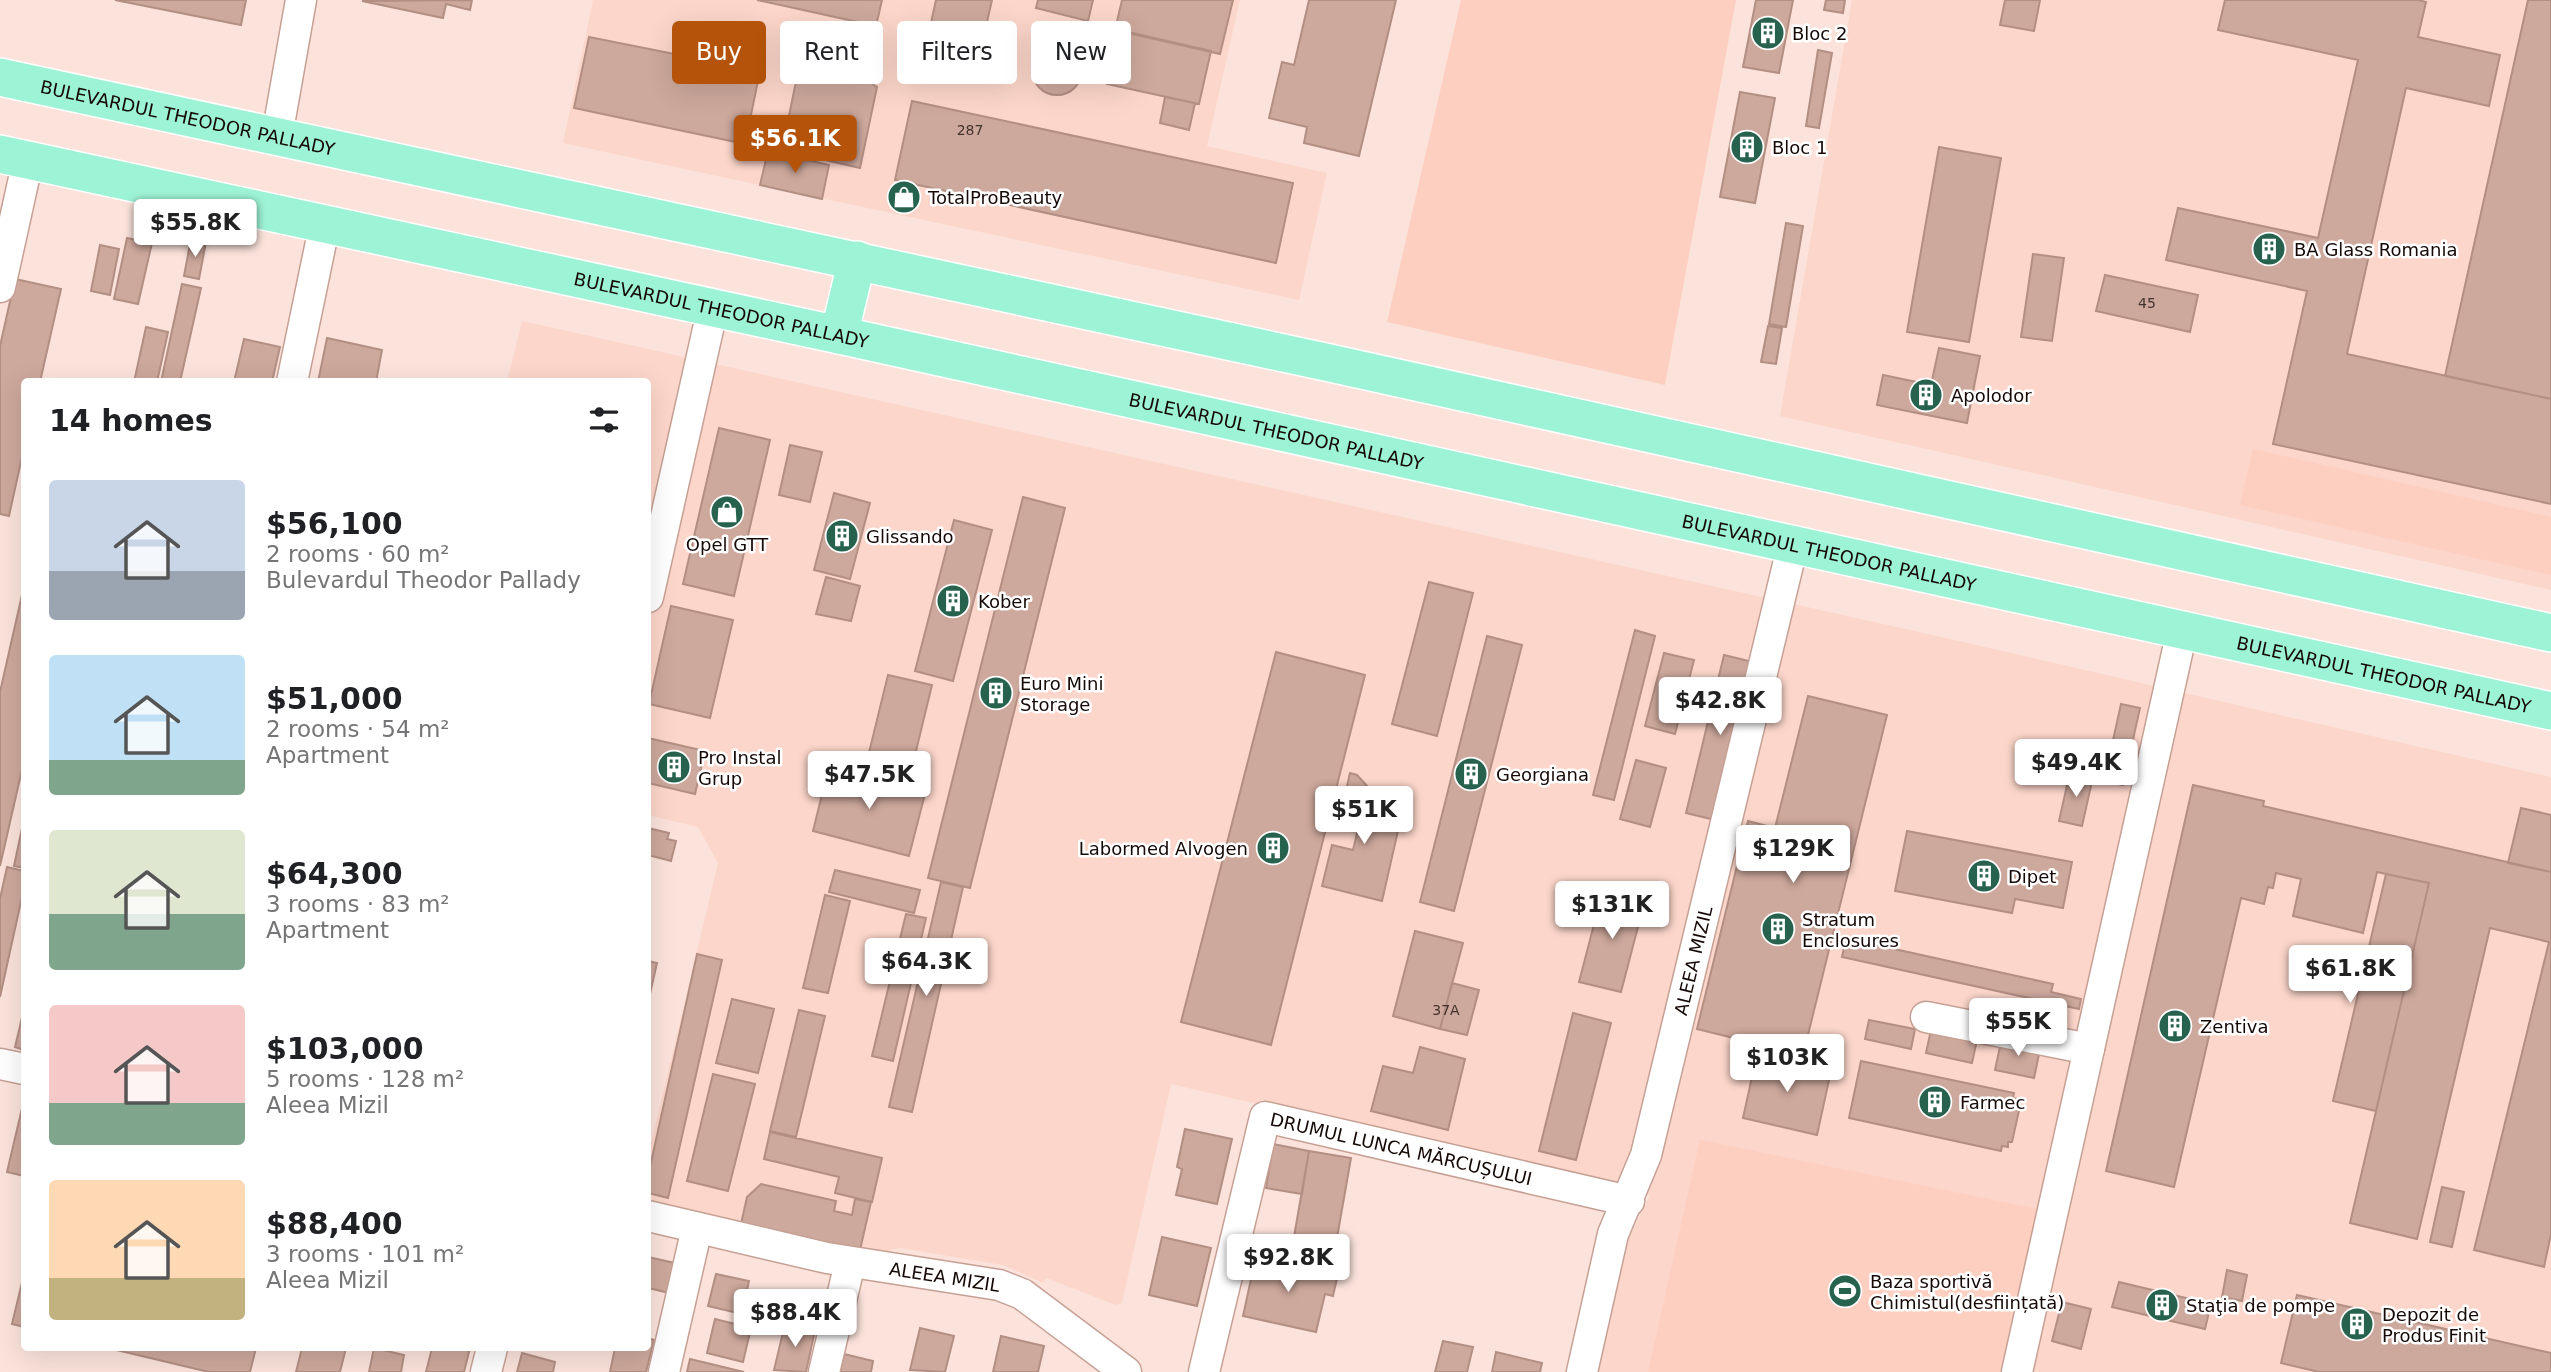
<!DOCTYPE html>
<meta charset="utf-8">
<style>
body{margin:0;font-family:"DejaVu Sans",sans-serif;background:#f2f2f2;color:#202124;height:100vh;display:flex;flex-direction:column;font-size:26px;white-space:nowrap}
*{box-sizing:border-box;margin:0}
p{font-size:23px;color:#757577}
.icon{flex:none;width:38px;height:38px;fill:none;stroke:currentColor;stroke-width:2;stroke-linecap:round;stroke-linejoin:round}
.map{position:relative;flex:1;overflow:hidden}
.sheet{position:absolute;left:21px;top:378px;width:630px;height:973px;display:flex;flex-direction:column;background:#fff;border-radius:7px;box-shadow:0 7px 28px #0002}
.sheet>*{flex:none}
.hud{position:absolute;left:672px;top:21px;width:665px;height:63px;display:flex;gap:14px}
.price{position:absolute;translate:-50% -60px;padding:0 16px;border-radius:7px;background:#fff;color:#222;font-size:23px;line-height:46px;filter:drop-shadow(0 2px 4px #0008)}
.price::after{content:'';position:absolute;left:50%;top:42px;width:21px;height:16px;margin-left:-10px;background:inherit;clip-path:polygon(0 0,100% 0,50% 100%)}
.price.active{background:#b45309;color:#fff}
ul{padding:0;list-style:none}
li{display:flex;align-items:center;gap:21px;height:175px;padding:0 28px}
li span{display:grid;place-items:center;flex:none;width:196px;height:140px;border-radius:7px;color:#555}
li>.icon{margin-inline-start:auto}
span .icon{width:84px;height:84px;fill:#fffc;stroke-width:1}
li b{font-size:30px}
h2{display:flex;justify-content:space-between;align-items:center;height:84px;padding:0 28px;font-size:30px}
.pill{padding:0 24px;border-radius:7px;background:#fff;box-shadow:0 7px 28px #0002;font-size:24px;line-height:63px}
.pill.active{background:#b45309;color:#fff}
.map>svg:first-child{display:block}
</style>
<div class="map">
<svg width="2551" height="1372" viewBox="0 0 2551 1372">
<rect width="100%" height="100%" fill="#fbe3db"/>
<!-- built -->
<path fill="#fcd6ca" d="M593,0h647l-33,146 120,27 -28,127 -736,-157z
M1852,0h699v590l-771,-174z
M522,321l1406,313 623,143v595h-955l29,-127 25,-50 -479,-111 -49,219 -6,2 -70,-27 -3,5 -40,-18 -103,-17 -29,6 -223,-51v-47l70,-293 -20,-36 -50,-12v-433h-141z"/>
<!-- green -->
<path fill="#fdcfc0" d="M1461,0h275l-71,385 -278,-63z
M2253,449l298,68v58l-311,-70z
M1700,1140l342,70 -36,162h-358z"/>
<!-- building -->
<path fill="#cda89c" stroke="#b38e83" stroke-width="2" d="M115,0h131l-5,25z
M472,0l-2,10 -24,-6 -3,14 -81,-17z
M757,0h125l-6,26z
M936,0h56l-12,53 -53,-12z
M1038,0h55l-5,21 -52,-13z
M1122,0h111l-13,54 -105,-24z
M1309,0h87l-37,156 -55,-13 3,-16 -38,-9 13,-56 12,3z
M1756,0h37l-14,73 -36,-6z
M1826,0h19l-2,13 -19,-3z
M2005,0h35l-6,31 -34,-6z
M2225,0h193l8,2 -8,35 82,18 -11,51 -83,-18 -59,266 204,45v105l-278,-60 34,-153 -141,-31 12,-52 140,30 40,-178 -140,-30z
M2528,0h23v399l-106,-23z
M1119,30l92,21 -12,53 -92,-20z
M589,37l171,34 -15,73 -171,-36z
M1032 70a25 25 0 1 1 50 0a25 25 0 1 1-50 0Z
M1818,50l14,3 -13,75 -13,-2z
M800,62l58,13 19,12 -17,81 -78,-18z
M1740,92l35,6 -20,105 -35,-6z
M1165,97l30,6 -6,27 -29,-7z
M912,101l381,82 -17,80 -381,-83z
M1939,147l62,11 -32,184 -62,-10z
M768,151l61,14 -7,34 -62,-14z
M1786,223l17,3 -17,101 -17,-3z
M127,238l25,5 -14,61 -24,-5z
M191,239l15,3 -7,37 -15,-3z
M100,245l19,4 -9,46 -19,-4z
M2033,254l31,4 -12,83 -31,-4z
M2105,275l93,20 -8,37 -94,-21z
M15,279l46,10 -21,93h-16v66l-15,68 -9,-2v-168z
M182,284l19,4 -21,94h-19z
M1768,326l14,2 -6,36 -15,-2z
M146,327l22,5 -11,50h-23z
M327,338l55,12 -6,32h-58z
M244,339l36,8 -8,35h-38z
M1939,348l41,8 -13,67 -90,-18 6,-30 48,10z
M719,428l51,12 -36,156 -51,-12z
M790,445l32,7 -12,50 -31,-7z
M834,493l36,10 -20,76 -36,-9z
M1023,497l42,11 -95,380 -42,-10z
M954,520l38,10 -39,151 -38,-10z
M826,577l34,9 -9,35 -35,-7z
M1429,582l44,11 -36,143 -45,-12z
M24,586v175l-24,105v-174z
M671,606l62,14 -23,98 -61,-14z
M1635,630l20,6 -41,164 -21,-5z
M1487,636l35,9 -68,266 -34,-9z
M1276,652l89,23 -94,370 -90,-23z
M1664,653l30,7 -19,74 -30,-8z
M1724,655l29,7 -38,158 -29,-7z
M888,675l44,10 -24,99 -44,-11z
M1808,696l79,19 -84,340 -106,-26 51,-208 27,7z
M2121,704l19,4 -17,77 -19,-4z
M648,738l57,13 -10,43 -47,-11z
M1636,760l30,8 -16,59 -30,-8z
M829,766l97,24 -17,66 -96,-25z
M2070,772l23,5 -11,49 -23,-5z
M1350,773l7,2 43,47 -18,79 -60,-15 10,-41 21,5 8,-33 -20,-5z
M2193,785l71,16 -1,5 288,66v362l-7,33 -70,-17 75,-308 -59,-14 -73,311 -67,-16 79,-340 -43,-9 -9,-2 -14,61 -70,-17 8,-37 -25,-6 -3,15 -5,-1 -4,17 -23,-6 -67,289 -68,-16z
M2521,808l30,7v57l-43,-9z
M24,819v49l-10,-2z
M648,828l21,5 -2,6 9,2 -5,20 -23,-6z
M1907,831l165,31 -9,46 -48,-9 -3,14 -117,-22z
M7,867l17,4v17l-24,109v-98z
M835,870l85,20 -6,23 -85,-21z
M2386,874l43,9 -53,228 -43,-10z
M941,882l22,5 -51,225 -23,-5z
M1603,890l42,10 -24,92 -42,-10z
M825,895l25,6 -22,92 -25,-5z
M906,914l20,4 -33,143 -21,-5z
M1415,931l48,12 -23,86 -47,-13z
M1845,943l30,6 1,-4 177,39 -2,8 30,7 -2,10 -237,-52z
M697,954l25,6 -54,238 -20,-5v-17z
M648,961l9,2 -7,31 -2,-1z
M1452,983l27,7 -12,45 -27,-6z
M732,999l42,10 -16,64 -42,-10z
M24,1009v41l-9,-3z
M799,1010l26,6 -29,121 -26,-6z
M1573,1013l38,10 -35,137 -37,-9z
M1869,1020l46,9 -4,20 -46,-10z
M1931,1030l46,10 -5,23 -46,-10z
M2002,1037l39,8 -7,33 -39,-8z
M1420,1047l45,12 -17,71 -77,-19 12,-45 30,7z
M1757,1054l74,17 -14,64 -74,-17z
M1861,1061l153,32 -1,5 5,1 -1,7h3l-8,36h-4v5l-6,-1 -1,5 -152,-33z
M713,1074l42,10 -27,107 -41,-10z
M23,1104l1,1v71l-17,-4z
M1185,1129l47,10 -15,65 -41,-9 6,-26 -5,-2z
M770,1132l112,26 -10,44 -37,-9 4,-16 -75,-18z
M1273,1144l36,7 -7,43 -36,-6z
M1309,1151l42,7 -17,97 -42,-7z
M761,1184l75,17 -2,10 18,4 3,-16 16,3 -11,48 -119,-26 6,-27z
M2442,1187l22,5 -12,55 -22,-5z
M1162,1237l49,11 -14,58 -48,-11z
M1256,1256l82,18 -5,22 -8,-2 -9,38 -73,-16z
M648,1257l27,6 -6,30 -21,-5z
M2227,1270l20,5 -5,26 -20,-4z
M24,1274v53l-12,-3z
M716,1274l33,7 -7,33 -34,-8z
M2119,1282l92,22 -6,25 -93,-22z
M2297,1295l254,58v19h-232l-38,-9z
M2062,1302l29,7 -10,40 -29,-8z
M715,1319l36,9 -8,34 -36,-9z
M785,1324l30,6 -9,42 -32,-2z
M920,1328l34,8 -9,36 -35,-2z
M1001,1336l43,10 -6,26h-45z
M648,1338l6,2 -8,32h-36l5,-24h33z
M1443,1341l30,6 -6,25h-32z
M108,1348h148l-6,24h-41z
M302,1348h44l-6,24h-44z
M374,1348l30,7 -3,17h-32z
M432,1348h38l-6,24h-38z
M1496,1352l46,11 -2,9h-48z
M522,1353l33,9 -2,10h-36z
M844,1354l29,7 -2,11h-31z
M690,1359l54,13h-57z"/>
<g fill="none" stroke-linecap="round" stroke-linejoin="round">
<defs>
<g id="minor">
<path d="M277,136l24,-136"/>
<path d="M0,287l28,-127"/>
<path d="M292,382l33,-159"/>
<path d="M648,597l65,-290"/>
<path d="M1926,1017l163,32"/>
<path d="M0,1064l24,5"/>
<path id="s1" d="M648,1216l179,42 172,27 23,9 104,78"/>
<path d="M486,1372l6,-24"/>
<path d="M664,1372l33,-144"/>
<path d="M824,1372l26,-109"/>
<path id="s2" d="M1204,1372l61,-255 364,84"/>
<path id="s3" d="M1582,1372l31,-138 33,-79 147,-611"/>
<path d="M2017,1372l165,-741"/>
</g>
<g id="major">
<path id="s4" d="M0,77l1330,286 1221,270"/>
<path id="s5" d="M0,154l839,181 1712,376"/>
<path d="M839,335l18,-75"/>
</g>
</defs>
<!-- minor casing -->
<use href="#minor" stroke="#c6a095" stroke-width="33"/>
<!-- major casing -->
<use href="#major" stroke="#fff" stroke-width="40"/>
<!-- minor -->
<use href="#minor" stroke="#fff" stroke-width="30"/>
<!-- major -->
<use href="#major" stroke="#9df3d5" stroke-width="37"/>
</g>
<!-- icons -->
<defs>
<symbol id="building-disc" viewBox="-11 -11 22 22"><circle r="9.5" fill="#26624d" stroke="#fff"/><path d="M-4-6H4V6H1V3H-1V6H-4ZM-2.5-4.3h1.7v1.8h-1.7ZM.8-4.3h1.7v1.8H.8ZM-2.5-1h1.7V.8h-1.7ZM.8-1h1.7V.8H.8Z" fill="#fff"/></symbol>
<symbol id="shop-disc" viewBox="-11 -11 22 22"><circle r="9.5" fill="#26624d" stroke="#fff"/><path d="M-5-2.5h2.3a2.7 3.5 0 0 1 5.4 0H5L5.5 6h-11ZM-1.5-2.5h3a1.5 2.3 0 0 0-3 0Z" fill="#fff"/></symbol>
<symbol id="stadium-disc" viewBox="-11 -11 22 22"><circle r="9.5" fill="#26624d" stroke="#fff"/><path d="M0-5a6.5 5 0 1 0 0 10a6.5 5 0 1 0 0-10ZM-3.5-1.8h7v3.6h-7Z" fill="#fff"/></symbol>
</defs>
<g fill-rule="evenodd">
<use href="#building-disc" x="1749" y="14" width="38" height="38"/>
<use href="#building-disc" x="1728" y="128" width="38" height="38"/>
<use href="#shop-disc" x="885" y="178" width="38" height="38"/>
<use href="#building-disc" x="2250" y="230" width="38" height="38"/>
<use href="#building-disc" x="1907" y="376" width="38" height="38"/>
<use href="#shop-disc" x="708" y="493" width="38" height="38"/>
<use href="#building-disc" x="823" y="517" width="38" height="38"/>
<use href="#building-disc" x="934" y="582" width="38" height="38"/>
<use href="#building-disc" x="977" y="674" width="38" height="38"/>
<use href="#building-disc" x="655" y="748" width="38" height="38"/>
<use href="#building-disc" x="1452" y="755" width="38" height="38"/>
<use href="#building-disc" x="1254" y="829" width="38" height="38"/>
<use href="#building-disc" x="1965" y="857" width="38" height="38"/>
<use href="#building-disc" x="1759" y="910" width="38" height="38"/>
<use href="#building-disc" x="2156" y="1007" width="38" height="38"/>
<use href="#building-disc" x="1916" y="1083" width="38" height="38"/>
<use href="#stadium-disc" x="1826" y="1272" width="38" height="38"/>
<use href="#building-disc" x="2143" y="1286" width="38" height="38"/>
<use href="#building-disc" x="2338" y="1305" width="38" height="38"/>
</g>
<g text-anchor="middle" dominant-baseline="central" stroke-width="5" stroke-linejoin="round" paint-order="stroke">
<!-- number labels -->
<g font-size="14" fill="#43312c">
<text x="970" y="130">287</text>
<text x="2147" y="303">45</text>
<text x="1446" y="1010">37A</text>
</g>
<!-- poi labels -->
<g font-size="18" fill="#150906" stroke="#fff" text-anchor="start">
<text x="1792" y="33">Bloc 2</text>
<text x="1772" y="147">Bloc 1</text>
<text x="928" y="197">TotalProBeauty</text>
<text x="2294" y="249">BA Glass Romania</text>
<text x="1951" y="395">Apolodor</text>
<text x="866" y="536">Glissando</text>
<text x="727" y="544" text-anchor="middle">Opel GTT</text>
<text x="978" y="601">Kober</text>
<text x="1020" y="683">Euro Mini<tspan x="1020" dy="21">Storage</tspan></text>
<text x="698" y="757">Pro Instal<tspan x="698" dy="21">Grup</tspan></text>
<text x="1496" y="774">Georgiana</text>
<text x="1248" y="848" text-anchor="end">Labormed Alvogen</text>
<text x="2008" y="876">Dipet</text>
<text x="1802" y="919">Stratum<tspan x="1802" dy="21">Enclosures</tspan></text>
<text x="2200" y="1026">Zentiva</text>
<text x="1960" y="1102">Farmec</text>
<text x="1870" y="1281">Baza sportivă<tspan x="1870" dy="21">Chimistul(desființată)</tspan></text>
<text x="2186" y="1305">Staţia de pompe</text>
<text x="2382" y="1314">Depozit de<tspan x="2382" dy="21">Produs Finit</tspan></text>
</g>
<!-- street labels -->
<g font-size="18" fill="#150906" stroke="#fff">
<text stroke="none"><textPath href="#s4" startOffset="192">BULEVARDUL THEODOR PALLADY</textPath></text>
<text stroke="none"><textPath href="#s5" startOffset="738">BULEVARDUL THEODOR PALLADY</textPath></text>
<text stroke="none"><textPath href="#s5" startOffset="1306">BULEVARDUL THEODOR PALLADY</textPath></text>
<text stroke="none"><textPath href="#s5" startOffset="1872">BULEVARDUL THEODOR PALLADY</textPath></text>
<text stroke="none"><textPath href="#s5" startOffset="2440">BULEVARDUL THEODOR PALLADY</textPath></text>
<text stroke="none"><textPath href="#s3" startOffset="427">ALEEA MIZIL</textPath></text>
<text stroke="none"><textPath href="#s2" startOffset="402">DRUMUL LUNCA MĂRCUȘULUI</textPath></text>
<text stroke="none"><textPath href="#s1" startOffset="303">ALEEA MIZIL</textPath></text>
</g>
</g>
</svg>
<b class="price active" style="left:795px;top:175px">$56.1K</b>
<b class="price" style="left:195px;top:259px">$55.8K</b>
<b class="price" style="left:1720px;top:737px">$42.8K</b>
<b class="price" style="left:2076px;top:799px">$49.4K</b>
<b class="price" style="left:869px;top:811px">$47.5K</b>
<b class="price" style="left:1364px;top:846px">$51K</b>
<b class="price" style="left:1793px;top:885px">$129K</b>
<b class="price" style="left:1612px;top:941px">$131K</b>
<b class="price" style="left:926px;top:998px">$64.3K</b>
<b class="price" style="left:2350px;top:1005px">$61.8K</b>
<b class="price" style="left:2018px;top:1058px">$55K</b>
<b class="price" style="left:1787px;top:1094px">$103K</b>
<b class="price" style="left:1288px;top:1294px">$92.8K</b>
<b class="price" style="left:795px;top:1349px">$88.4K</b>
<div class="hud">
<a class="pill active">Buy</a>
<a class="pill">Rent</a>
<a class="pill">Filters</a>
<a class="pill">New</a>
</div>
<section class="sheet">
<h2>14 homes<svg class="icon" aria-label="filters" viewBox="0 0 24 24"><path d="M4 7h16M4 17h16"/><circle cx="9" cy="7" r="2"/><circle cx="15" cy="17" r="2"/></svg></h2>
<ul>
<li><span style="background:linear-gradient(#c9d6e8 65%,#9aa5b1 0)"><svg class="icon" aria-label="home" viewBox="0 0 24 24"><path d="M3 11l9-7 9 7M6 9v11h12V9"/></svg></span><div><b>$56,100</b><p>2 rooms · 60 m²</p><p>Bulevardul Theodor Pallady</p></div></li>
<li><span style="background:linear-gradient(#bfe0f5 75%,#7fa58c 0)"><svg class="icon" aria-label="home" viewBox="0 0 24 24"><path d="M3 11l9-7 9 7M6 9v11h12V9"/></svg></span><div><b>$51,000</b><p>2 rooms · 54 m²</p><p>Apartment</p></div></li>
<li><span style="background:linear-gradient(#dfe7d0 60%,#7fa58c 0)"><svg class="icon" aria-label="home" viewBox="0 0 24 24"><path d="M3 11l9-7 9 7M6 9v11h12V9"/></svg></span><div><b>$64,300</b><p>3 rooms · 83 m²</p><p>Apartment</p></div></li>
<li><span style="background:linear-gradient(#f6c9c9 70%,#7fa58c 0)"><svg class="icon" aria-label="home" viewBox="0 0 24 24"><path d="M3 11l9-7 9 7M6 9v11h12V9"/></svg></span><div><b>$103,000</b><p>5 rooms · 128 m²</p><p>Aleea Mizil</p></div></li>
<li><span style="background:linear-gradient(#ffd9b3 70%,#c2b280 0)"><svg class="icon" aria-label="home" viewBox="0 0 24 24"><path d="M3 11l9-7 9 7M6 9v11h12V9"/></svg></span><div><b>$88,400</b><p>3 rooms · 101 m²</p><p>Aleea Mizil</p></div></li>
</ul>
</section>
</div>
